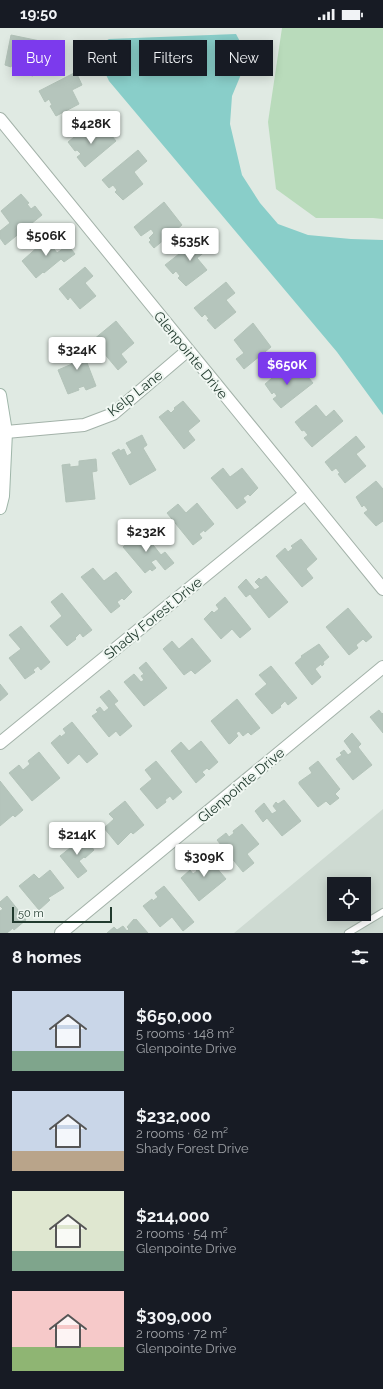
<!DOCTYPE html>
<meta charset="utf-8">
<style>
body{margin:0;font-family:Raleway,sans-serif;background:#20242c;color:#f1f3f6;height:100vh;display:flex;flex-direction:column;font-size:15px;white-space:nowrap}
*{box-sizing:border-box;margin:0}
p{font-size:13px;color:#9ea1a6}
.icon{flex:none;width:22px;height:22px;fill:none;stroke:currentColor;stroke-width:2;stroke-linecap:round;stroke-linejoin:round}
.map{position:relative;height:905px;overflow:hidden}
.panel{display:flex;flex-direction:column;background:#171b24;flex:1}
.panel>*{flex:none}
.guide{position:absolute;left:12px;top:12px;width:359px;height:36px;display:flex;gap:8px}
.fabs{position:absolute;left:327px;top:849px;display:grid;gap:8px}
.fabs a{display:grid;place-items:center;width:44px;height:44px;border-radius:0px;background:#171b24;box-shadow:0 2px 10px #0003;font-size:20px}
.scale{position:absolute;left:12px;bottom:10px;width:100px;box-sizing:border-box;padding-left:4px;border:2px solid #213a2e;border-top:0;font-size:11px;line-height:14px;white-space:nowrap;color:#213a2e;-webkit-text-stroke:3px #f0f7f2;paint-order:stroke}
.price{position:absolute;translate:-50% -34px;padding:0 9px;border-radius:4px;background:#fff;color:#222;font-size:13px;line-height:26px;filter:drop-shadow(0 1px 2px #0008)}
.price::after{content:'';position:absolute;left:50%;top:24px;width:12px;height:9px;margin-left:-6px;background:inherit;clip-path:polygon(0 0,100% 0,50% 100%)}
.price.on{background:#7c3aed;color:#fff}
ul{padding:0;list-style:none}
li{display:flex;align-items:center;gap:12px;height:100px;padding:0 12px}
li span{display:grid;place-items:center;flex:none;width:112px;height:80px;border-radius:0px;color:#555}
li>.icon{margin-inline-start:auto}
span .icon{width:48px;height:48px;fill:#fffc;stroke-width:1}
li b{font-size:17px}
h2{display:flex;justify-content:space-between;align-items:center;height:48px;padding:0 12px;font-size:17px}
.tag{padding:0 14px;border-radius:0px;background:#171b24;box-shadow:0 2px 10px #0003;font-size:14px;line-height:36px}
.tag.on{background:#7c3aed;color:#fff}
.status{display:flex;justify-content:space-between;align-items:center;height:28px;padding:0 20px;background:#171b24;direction:ltr}
.status svg{height:11px;fill:currentColor}
.map>svg:first-child{display:block}
</style>
<div class="status"><b>19:50</b><svg viewBox="0 0 49 12"><path d="M0 12V9h3v3zM5 12V6h3v6zM10 12V3h3v9zM15 12V0h3v12zM26 1h20v11H26zM47 4h2v5h-2z"/></svg></div>
<div class="map">
<svg width="383" height="905" viewBox="0 0 383 905">
<rect width="100%" height="100%" fill="#e0eae3"/>
<!-- built -->
<path fill="#cedad2" fill-rule="evenodd" d="M383,781v124h-149zM334,856h30v30h-30z"/>
<!-- green -->
<path fill="#b9dbbb" d="M282,0h101v191l-10,-1h-57l-40,-29 -8,-67z"/>
<!-- water -->
<path fill="#89cec9" d="M236,6l8,15 -2,23 -10,24 -2,28 12,51 18,28 18,21 30,11 43,4 32,1v175l-46,-63 -228,-271 -13,-27 3,-9 10,-6z"/>
<!-- building -->
<path fill="#b5c5bc" stroke="#b3c3b9" d="M11,7l29,6 -7,35 -12,-3 1,-6 -11,-1v1l-6,-2z
M76,44l6,13 -10,5 7,14 -23,12 -6,-10 2,-1 -3,-6 -4,3 -6,-11z
M89,97l9,12 9,-7 9,11 -31,26 -8,-10 4,-3 -4,-4 -2,1 -7,-9z
M138,122l9,11 -13,11 9,12 -20,16 -8,-8 2,-2 -4,-5 -4,3 -7,-8z
M21,166l8,9 -2,1 4,5 4,-3 7,9 -37,30 -5,-7v-7l10,-8 -9,-12z
M164,174l18,23 -28,23 -5,-6 2,-2 -2,-2 5,-5 -3,-4 -10,7 -7,-9z
M202,208l9,11 -14,11 10,12 -21,16 -8,-8 2,-2 -4,-5 -3,3 -8,-9z
M49,209l5,6 2,-2 3,4 -5,4 3,4 11,-8 7,9 -11,8 -3,-3 -17,14 -1,-1 -7,6 -14,-17z
M85,239l8,9 -8,7 11,13 -16,13 -10,-12 -2,3 -9,-11z
M226,254l9,11 -9,7 10,12 -21,17 -8,-9 2,-1 -4,-5 -3,3 -8,-9z
M116,293l18,22 -13,11 6,8 -9,8 -25,-30z
M253,295l18,24 -27,22 -8,-10 8,-6 -10,-13z
M79,314l17,44 -10,4 -2,-4 -6,2 1,2 -11,4 -10,-24 14,-6 -6,-16z
M285,339l10,12 9,-7 9,11 -32,25 -8,-9 4,-3 -3,-4 -2,2 -7,-10z
M183,373l17,20 -12,10 7,9 -11,9 -25,-32 9,-7 3,3 4,-4 -1,-1z
M316,377l10,12 8,-7 9,11 -31,26 -8,-9 4,-3 -4,-5 -2,1 -7,-9z
M142,407l5,10 -4,3 13,22 -26,15 -18,-32 7,-4 1,2 4,-2 3,7 5,-3 -6,-10z
M356,408l9,11 -9,7 10,12 -21,17 -7,-9 2,-1 -4,-5 -4,3 -7,-9z
M96,431l1,12 -5,1 3,27 -29,3 -4,-37 8,-1v3l9,-1v-5z
M223,440l7,9 12,-9 16,20 -8,8 -2,-2 -5,4 3,4 -9,7 -26,-31z
M376,453l7,8v32l-7,5 -12,-13 4,-3 -4,-5 -2,2 -6,-10z
M197,475l17,21 -9,8 -1,-2 -5,4 3,4 -9,7 -26,-32 11,-9 8,9z
M142,503l19,24 4,-3 9,11 -9,7 -9,-11 -5,3 5,6 -4,3 -2,-2 -5,4 -22,-26z
M301,511l16,20 -11,10 7,9 -11,9 -26,-31 9,-8 3,4 5,-4 -2,-2z
M93,540l11,13 12,-9 16,20 -8,8 -2,-2 -5,4 3,4 -9,7 -30,-36z
M266,548l22,26 -19,16 -19,-24 -4,3 -8,-10 8,-8 9,11 5,-3 -5,-5 4,-4 2,2z
M62,565l30,37 -9,7 -3,-4 -5,5 1,1 -9,7 -17,-20 12,-10 -11,-14z
M225,569l26,32 -11,9 -8,-9 -11,10 -17,-20 8,-8 2,2 5,-4 -3,-4z
M348,580l24,29 -6,5 -3,-3 -7,6 2,3 -9,7 -23,-28z
M21,598l29,36 -9,8 -3,-4 -5,4 2,2 -10,7 -16,-21 12,-9 -12,-14z
M192,610l19,23 -16,13 -4,-4 -7,5 -21,-26 9,-8 7,8z
M319,616l10,13 -6,5 1,2 -2,2 -1,-2 -6,5 6,8 -9,8 -17,-22 7,-6 -1,-1z
M146,634l21,26 -23,18 -20,-24 10,-8 7,8 3,-2 -3,-4 3,-2 -5,-6z
M271,638l26,32 -9,7 -3,-4 -5,5 1,1 -9,7 -17,-20 12,-10 -8,-9z
M0,656l8,10 -8,7z
M109,662l9,11 -4,3 18,22 -12,10 -4,-5 -7,6 -17,-21 6,-4 -2,-2 4,-3 4,5 5,-4 -9,-11z
M237,671l23,29 -9,7 -3,-3 -5,4 -4,-5 -3,2 2,3 -7,7 -2,1 -18,-23z
M379,682l3,4 1,-1v20l-13,-16z
M72,694l26,32 -11,9 -8,-9 -11,10 -17,-21 9,-8 1,2 5,-4 -3,-4z
M352,705l9,11 -3,3 14,18 -19,15 -17,-21 6,-4 -2,-2 4,-3 4,5 4,-3 -8,-11z
M201,713l17,21 -9,8 -2,-2 -5,4 3,3 -9,8 -25,-32 10,-9 8,9z
M39,724l21,26 -28,23 -23,-28 10,-8 4,5 7,-6 -2,-3z
M156,733l26,31 -9,8 -3,-4 -5,4 1,2 -9,7 -17,-20 12,-10 -7,-9z
M318,733l22,28 -5,5 4,4 -9,7 -4,-4 -8,6 -19,-23v-2l13,-9 -3,-5z
M0,753l23,29 -8,7 -2,-2 -13,11z
M284,772l17,21 -19,15 -15,-18 -4,4 -8,-11 9,-8 8,11 5,-3 -4,-5 3,-4 2,2z
M125,773l19,24 -11,9 -2,-2 -13,13 -14,-17 10,-9 -5,-5z
M242,796l17,20 -12,10 7,9 -11,9 -26,-32 9,-7 3,4 5,-4 -1,-2z
M84,809l10,13 -9,8 -1,-1 -5,4 8,10 -9,7 -18,-22 10,-8 -4,-4 7,-6 3,5z
M203,826l1,1 1,-1 21,25 -27,22 -18,-23 9,-8 3,4 4,-3 -3,-4 5,-4 2,2 2,-1 -4,-5z
M50,842l14,18 -16,10 2,2 -11,10 -20,-24 15,-12 5,5z
M164,858l30,36 -11,9 -11,-14 -12,10 -17,-21 9,-7 1,2 5,-4 -3,-4z
M7,868l19,24 -12,10 -1,-2 -6,5h-7v-22l3,-2 -3,-3v-4z
M134,891l1,1 1,-1 12,14h-41l7,-6 3,3 6,-4 4,5 2,-2 -2,-2z"/>
<g fill="none" stroke-linecap="round" stroke-linejoin="round">
<defs>
<path id="lane" d="M348,905l35,-21"/>
<path id="street" d="M0,91l383,470
M6,404l78,-7 29,-11 74,-63
M0,715l305,-249
M61,905l322,-266"/>
<path id="secondary" d="M0,367l6,37 -3,64 -3,12"/>
</defs>
<!-- lane casing -->
<use href="#lane" stroke="#a3b2a9" stroke-width="8"/>
<!-- street casing -->
<use href="#street" stroke="#a3b2a9" stroke-width="14"/>
<!-- secondary casing -->
<use href="#secondary" stroke="#9fb6a9" stroke-width="14"/>
<!-- lane -->
<use href="#lane" stroke="#fff" stroke-width="6"/>
<!-- street -->
<use href="#street" stroke="#fff" stroke-width="12"/>
<!-- secondary -->
<use href="#secondary" stroke="#fff" stroke-width="12"/>
</g>
<g text-anchor="middle" dominant-baseline="central" stroke-width="4" stroke-linejoin="round" paint-order="stroke">
<!-- street labels -->
<g font-size="14" fill="#213a2e" stroke="#f0f7f2">
<text transform="translate(191 327) rotate(51)">Glenpointe Drive</text>
<text transform="translate(135 365) rotate(-38)">Kelp Lane</text>
<text transform="translate(153 590) rotate(-39)">Shady Forest Drive</text>
<text transform="translate(241 757) rotate(-40)">Glenpointe Drive</text>
</g>
</g>
</svg>
<div class="fabs">
<a><svg class="icon" aria-label="locate" viewBox="0 0 24 24"><circle cx="12" cy="12" r="6"/><path d="M12 2v4M12 18v4M2 12h4M18 12h4"/></svg></a>
</div>
<div class="scale">50 m</div>
<b class="price" style="left:91px;top:117px">$428K</b>
<b class="price" style="left:46px;top:229px">$506K</b>
<b class="price" style="left:190px;top:234px">$535K</b>
<b class="price" style="left:77px;top:343px">$324K</b>
<b class="price on" style="left:287px;top:358px">$650K</b>
<b class="price" style="left:146px;top:525px">$232K</b>
<b class="price" style="left:77px;top:828px">$214K</b>
<b class="price" style="left:204px;top:850px">$309K</b>
<div class="guide">
<a class="tag on">Buy</a>
<a class="tag">Rent</a>
<a class="tag">Filters</a>
<a class="tag">New</a>
</div>
</div>
<section class="panel">
<h2>8 homes<svg class="icon" aria-label="filters" viewBox="0 0 24 24"><path d="M4 7h16M4 17h16"/><circle cx="9" cy="7" r="2"/><circle cx="15" cy="17" r="2"/></svg></h2>
<ul>
<li><span style="background:linear-gradient(#c9d6e8 75%,#7fa58c 0)"><svg class="icon" aria-label="home" viewBox="0 0 24 24"><path d="M3 11l9-7 9 7M6 9v11h12V9"/></svg></span><div><b>$650,000</b><p>5 rooms · 148 m²</p><p>Glenpointe Drive</p></div></li>
<li><span style="background:linear-gradient(#c9d6e8 75%,#b9a48a 0)"><svg class="icon" aria-label="home" viewBox="0 0 24 24"><path d="M3 11l9-7 9 7M6 9v11h12V9"/></svg></span><div><b>$232,000</b><p>2 rooms · 62 m²</p><p>Shady Forest Drive</p></div></li>
<li><span style="background:linear-gradient(#dfe7d0 75%,#7fa58c 0)"><svg class="icon" aria-label="home" viewBox="0 0 24 24"><path d="M3 11l9-7 9 7M6 9v11h12V9"/></svg></span><div><b>$214,000</b><p>2 rooms · 54 m²</p><p>Glenpointe Drive</p></div></li>
<li><span style="background:linear-gradient(#f6c9c9 70%,#8fb573 0)"><svg class="icon" aria-label="home" viewBox="0 0 24 24"><path d="M3 11l9-7 9 7M6 9v11h12V9"/></svg></span><div><b>$309,000</b><p>2 rooms · 72 m²</p><p>Glenpointe Drive</p></div></li>
</ul>
</section>
